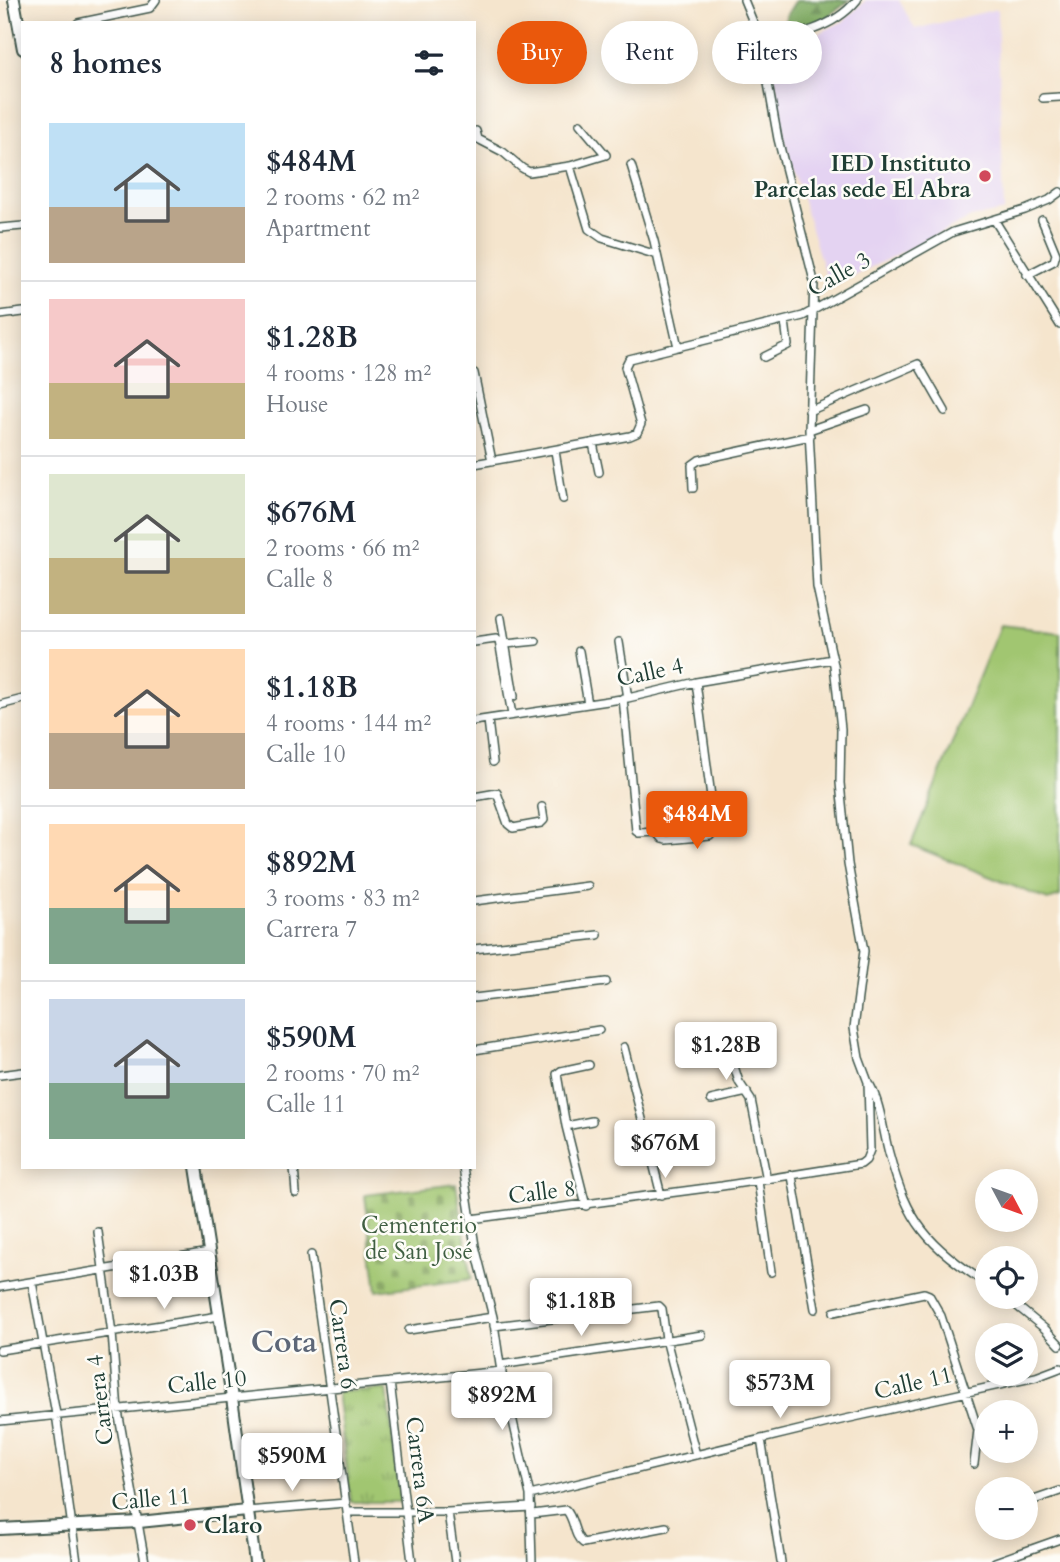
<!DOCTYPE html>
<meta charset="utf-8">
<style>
body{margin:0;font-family:Cardo,serif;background:#f2f2f3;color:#1f2937;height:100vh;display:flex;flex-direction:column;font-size:26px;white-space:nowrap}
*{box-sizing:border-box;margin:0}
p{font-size:23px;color:#747a83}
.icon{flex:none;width:38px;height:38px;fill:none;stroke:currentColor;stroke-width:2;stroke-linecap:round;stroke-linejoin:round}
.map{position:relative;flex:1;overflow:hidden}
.drawer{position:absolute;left:21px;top:21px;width:455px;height:1148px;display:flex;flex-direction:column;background:#fff;border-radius:0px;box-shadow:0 4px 18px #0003}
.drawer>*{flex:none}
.top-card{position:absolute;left:497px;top:21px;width:457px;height:63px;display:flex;gap:14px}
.needle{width:46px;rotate:131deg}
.tools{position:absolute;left:975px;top:1169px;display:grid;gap:14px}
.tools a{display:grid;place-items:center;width:63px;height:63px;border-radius:50%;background:#fff;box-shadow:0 4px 18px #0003;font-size:35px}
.price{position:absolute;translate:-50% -60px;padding:0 16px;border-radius:7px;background:#fff;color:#222;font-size:23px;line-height:46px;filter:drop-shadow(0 2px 4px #0008)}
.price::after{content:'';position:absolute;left:50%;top:42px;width:21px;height:16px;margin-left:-10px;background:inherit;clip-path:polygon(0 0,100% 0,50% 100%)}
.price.current{background:#ea580c;color:#fff}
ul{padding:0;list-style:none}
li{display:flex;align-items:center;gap:21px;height:175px;padding:0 28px}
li+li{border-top:2px solid #e0e1e3}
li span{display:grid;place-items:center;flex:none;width:196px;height:140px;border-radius:0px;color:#555}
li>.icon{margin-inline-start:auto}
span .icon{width:84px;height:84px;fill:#fffc;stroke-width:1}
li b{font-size:30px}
h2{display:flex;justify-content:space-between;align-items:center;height:84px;padding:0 28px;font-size:30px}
.chip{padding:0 24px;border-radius:32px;background:#fff;box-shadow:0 4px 18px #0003;font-size:24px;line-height:63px}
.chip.current{background:#ea580c;color:#fff}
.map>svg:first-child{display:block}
</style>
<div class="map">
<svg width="1060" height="1562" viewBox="0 0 1060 1562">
<defs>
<pattern id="forest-firs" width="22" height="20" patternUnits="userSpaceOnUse" patternTransform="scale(1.75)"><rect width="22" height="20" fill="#80ab63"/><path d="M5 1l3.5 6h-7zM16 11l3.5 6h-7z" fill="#688c52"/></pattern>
<pattern id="cemetery-stones" width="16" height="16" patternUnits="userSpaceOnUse" patternTransform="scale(1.75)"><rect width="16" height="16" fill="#a1c671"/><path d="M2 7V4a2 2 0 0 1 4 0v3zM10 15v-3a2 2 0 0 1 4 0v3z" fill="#83a25e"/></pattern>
<pattern id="park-tufts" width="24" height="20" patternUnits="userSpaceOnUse" patternTransform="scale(1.75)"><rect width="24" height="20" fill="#a1c671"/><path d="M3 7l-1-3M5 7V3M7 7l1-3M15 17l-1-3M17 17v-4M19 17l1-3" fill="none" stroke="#83a25e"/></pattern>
</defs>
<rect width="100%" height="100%" fill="#fdfcf7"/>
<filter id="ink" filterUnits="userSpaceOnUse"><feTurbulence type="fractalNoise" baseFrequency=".0143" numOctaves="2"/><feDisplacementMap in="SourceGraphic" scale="14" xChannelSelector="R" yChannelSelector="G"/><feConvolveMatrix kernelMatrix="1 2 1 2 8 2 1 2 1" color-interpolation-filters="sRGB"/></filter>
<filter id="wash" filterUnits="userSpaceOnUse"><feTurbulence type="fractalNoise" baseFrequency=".00686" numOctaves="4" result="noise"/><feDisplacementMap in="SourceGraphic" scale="28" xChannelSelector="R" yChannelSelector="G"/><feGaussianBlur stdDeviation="1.57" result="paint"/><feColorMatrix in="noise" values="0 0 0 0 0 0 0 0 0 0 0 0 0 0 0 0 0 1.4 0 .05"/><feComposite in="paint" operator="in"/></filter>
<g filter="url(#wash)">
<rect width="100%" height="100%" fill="#f5e5cd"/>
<!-- built -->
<path fill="#e4d3f2" d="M866,0h33l16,29 82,-20 7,202 -33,7 -142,70 -45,-150 -14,-91 39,-9 35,-17z"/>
<!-- grass -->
<path fill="#a1c671" stroke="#608252" stroke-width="2" d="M1000,625l60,7v264l-12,4 -137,-55z"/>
<!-- forest -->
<path fill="url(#forest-firs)" stroke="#50744c" stroke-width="2" d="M796,0h54l-36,27 -28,6v-17z"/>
<!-- cemetery -->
<path fill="url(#cemetery-stones)" stroke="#608252" stroke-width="2" d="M456,1184l16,95 -95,12 -12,-96z"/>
<!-- park -->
<path fill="url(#park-tufts)" stroke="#608252" stroke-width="2" d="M387,1389l13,113h-49l-14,-110z"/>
</g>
<g filter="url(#ink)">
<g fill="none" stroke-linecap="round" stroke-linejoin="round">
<defs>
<path id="street" d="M78,23l72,-15 6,-8
M760,39c34,-1 74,-11 97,-39
M1043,98l17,-1
M476,131l2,8 25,13 19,16 7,4 41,-6 36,-11 -26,-31
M631,165l23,76 24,106
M570,166l19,63 13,9 55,17
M995,221l65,104
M0,228l23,-2
M1027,275l27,-14 2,-7 -14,-34
M0,315l23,-3
M764,357l24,-12 -3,-24
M474,373l18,88
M809,411l109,-47 27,47
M809,430l58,-20
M593,443l6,29
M555,451l8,48
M474,464l156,-28 7,-3 4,-9 -16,-57 4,-8 174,-43 150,-84 72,-22 24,-10 11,-8
M693,488l-1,-23 7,-5 111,-24
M501,618l13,78
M474,642l22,-3 3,2 13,74
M619,642l9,56
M506,644l30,-3
M579,651l9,53
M623,698l13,133 3,2 17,-1 6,7 4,1 44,-4 5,-9 -19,-145
M0,705l23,-6
M488,720l5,42
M474,721l154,-23 68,-16 137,-23
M474,797l23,-4 11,31 5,4 28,-5 3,-3 -2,-13
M474,901l114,-15
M474,949l124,-14
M474,998l132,-16
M721,1025l18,57 12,18 16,80
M624,1047l37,148
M474,1050l125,-20
M0,1075l23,-3
M870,1085c11,20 13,46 19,68 19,71 38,91 98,131
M711,1100l36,-8
M566,1126l26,-5
M294,1167l2,26
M463,1167l12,79 18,71 7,48 30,130 2,67
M792,1176l23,133
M758,1181l13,91
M586,1206l-20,-80 -9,-52 4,-3 28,-6
M471,1219l251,-33 139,-22 5,-4 4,-10 -2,-68 -9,-24 -5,-30 10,-77 -16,-87 -8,-81 1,-54 -7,-64 -17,-78 -8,-157 5,-149 -36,-142 -18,-100 -16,-39
M98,1232l14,101 6,78 27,151
M311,1255l43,307
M32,1282l24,132 21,148
M0,1287l209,-35
M1006,1297l39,32 15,16
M834,1312l90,-19 5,2 12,21 37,114 -4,34
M494,1326l165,-20 3,3 4,30 30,116
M409,1330l84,-13
M0,1350l219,-34
M500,1365l202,-30
M390,1382l22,180
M0,1421l502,-50
M761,1439l20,123
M530,1495l302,-73 204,-45 24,-9
M1034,1500l26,-9
M247,1511l99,-8
M348,1512h100l83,-5
M448,1512l7,50
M532,1514l34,-4c9,9 7,26 17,33l83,-16
M995,1562l65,-23"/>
<path id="secondary" d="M14,0l9,49
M196,1167l36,231 23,164
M0,1529l139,-7 108,-11"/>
</defs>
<!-- street casing -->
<use href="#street" stroke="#3f564b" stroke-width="10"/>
<!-- secondary casing -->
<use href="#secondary" stroke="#3f564b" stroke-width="14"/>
<!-- street -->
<use href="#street" stroke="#fff" stroke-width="7"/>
<!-- secondary -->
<use href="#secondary" stroke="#fff" stroke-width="10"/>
</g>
</g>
<!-- markers -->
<g fill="#d1495b" stroke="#fdfcf7" stroke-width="2.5">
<circle cx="985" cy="176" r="7"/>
<circle cx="190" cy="1525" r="7"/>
</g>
<g text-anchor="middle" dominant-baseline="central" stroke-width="5" stroke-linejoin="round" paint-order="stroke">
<!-- poi labels -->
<g font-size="23" font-weight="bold" fill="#1f3d34" stroke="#fdfcf7" text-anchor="end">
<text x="971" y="163">IED Instituto<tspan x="971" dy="26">Parcelas sede El Abra</tspan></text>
<text x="204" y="1525" text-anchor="start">Claro</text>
</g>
<!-- street labels -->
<g font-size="23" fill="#1f3d34" stroke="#fdfcf7">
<text transform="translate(839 274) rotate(-29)">Calle 3</text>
<text transform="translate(650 672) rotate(-12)">Calle 4</text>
<text transform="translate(542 1192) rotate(-7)">Calle 8</text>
<text transform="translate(343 1344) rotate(82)">Carrera 6</text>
<text transform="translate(207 1382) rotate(-6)">Calle 10</text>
<text transform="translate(913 1383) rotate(-13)">Calle 11</text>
<text transform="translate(100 1400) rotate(-97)">Carrera 4</text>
<text transform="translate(420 1470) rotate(83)">Carrera 6A</text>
<text transform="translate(151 1499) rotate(-5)">Calle 11</text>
</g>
<!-- park labels -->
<g font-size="23" fill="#405f43" stroke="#fdfcf7">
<text x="419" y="1225">Cementerio<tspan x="419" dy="26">de San José</tspan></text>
</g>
<!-- district labels -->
<g font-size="30" font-weight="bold" fill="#5d6778" stroke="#fdfcf7">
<text x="284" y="1342">Cota</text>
</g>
</g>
</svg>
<div class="tools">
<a><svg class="needle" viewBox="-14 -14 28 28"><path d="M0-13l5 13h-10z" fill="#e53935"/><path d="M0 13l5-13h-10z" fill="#747a83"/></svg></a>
<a><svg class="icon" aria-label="locate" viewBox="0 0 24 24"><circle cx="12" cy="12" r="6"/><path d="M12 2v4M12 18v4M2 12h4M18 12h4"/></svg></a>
<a><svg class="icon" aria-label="layers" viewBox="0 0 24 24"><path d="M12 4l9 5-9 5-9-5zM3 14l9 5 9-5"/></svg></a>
<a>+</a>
<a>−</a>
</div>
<b class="price current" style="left:697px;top:851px">$484M</b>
<b class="price" style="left:726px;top:1082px">$1.28B</b>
<b class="price" style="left:665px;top:1180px">$676M</b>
<b class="price" style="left:164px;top:1311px">$1.03B</b>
<b class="price" style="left:581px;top:1338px">$1.18B</b>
<b class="price" style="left:780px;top:1420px">$573M</b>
<b class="price" style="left:502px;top:1432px">$892M</b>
<b class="price" style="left:292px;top:1493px">$590M</b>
<div class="top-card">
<a class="chip current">Buy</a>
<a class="chip">Rent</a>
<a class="chip">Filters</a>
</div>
<section class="drawer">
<h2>8 homes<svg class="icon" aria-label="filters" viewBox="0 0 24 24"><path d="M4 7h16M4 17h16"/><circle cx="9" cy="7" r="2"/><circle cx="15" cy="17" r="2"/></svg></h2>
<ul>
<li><span style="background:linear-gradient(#bfe0f5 60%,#b9a48a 0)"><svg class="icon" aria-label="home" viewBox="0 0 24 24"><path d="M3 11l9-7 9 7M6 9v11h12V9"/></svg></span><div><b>$484M</b><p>2 rooms · 62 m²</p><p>Apartment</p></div></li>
<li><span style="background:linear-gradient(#f6c9c9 60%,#c2b280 0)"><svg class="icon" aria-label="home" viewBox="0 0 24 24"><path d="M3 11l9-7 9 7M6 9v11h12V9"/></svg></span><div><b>$1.28B</b><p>4 rooms · 128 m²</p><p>House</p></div></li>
<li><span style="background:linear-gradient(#dfe7d0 60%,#c2b280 0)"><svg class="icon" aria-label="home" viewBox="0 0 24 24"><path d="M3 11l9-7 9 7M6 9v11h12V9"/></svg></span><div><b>$676M</b><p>2 rooms · 66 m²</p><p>Calle 8</p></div></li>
<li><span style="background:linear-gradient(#ffd9b3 60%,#b9a48a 0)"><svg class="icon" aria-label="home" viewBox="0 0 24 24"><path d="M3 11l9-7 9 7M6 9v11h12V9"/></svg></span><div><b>$1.18B</b><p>4 rooms · 144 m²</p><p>Calle 10</p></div></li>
<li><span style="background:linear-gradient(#ffd9b3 60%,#7fa58c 0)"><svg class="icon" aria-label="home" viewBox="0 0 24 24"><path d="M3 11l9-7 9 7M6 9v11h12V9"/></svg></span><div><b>$892M</b><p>3 rooms · 83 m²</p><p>Carrera 7</p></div></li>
<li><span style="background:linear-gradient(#c9d6e8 60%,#7fa58c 0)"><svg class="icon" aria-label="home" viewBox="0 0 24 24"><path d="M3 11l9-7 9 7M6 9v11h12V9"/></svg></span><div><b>$590M</b><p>2 rooms · 70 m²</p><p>Calle 11</p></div></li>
</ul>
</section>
</div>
